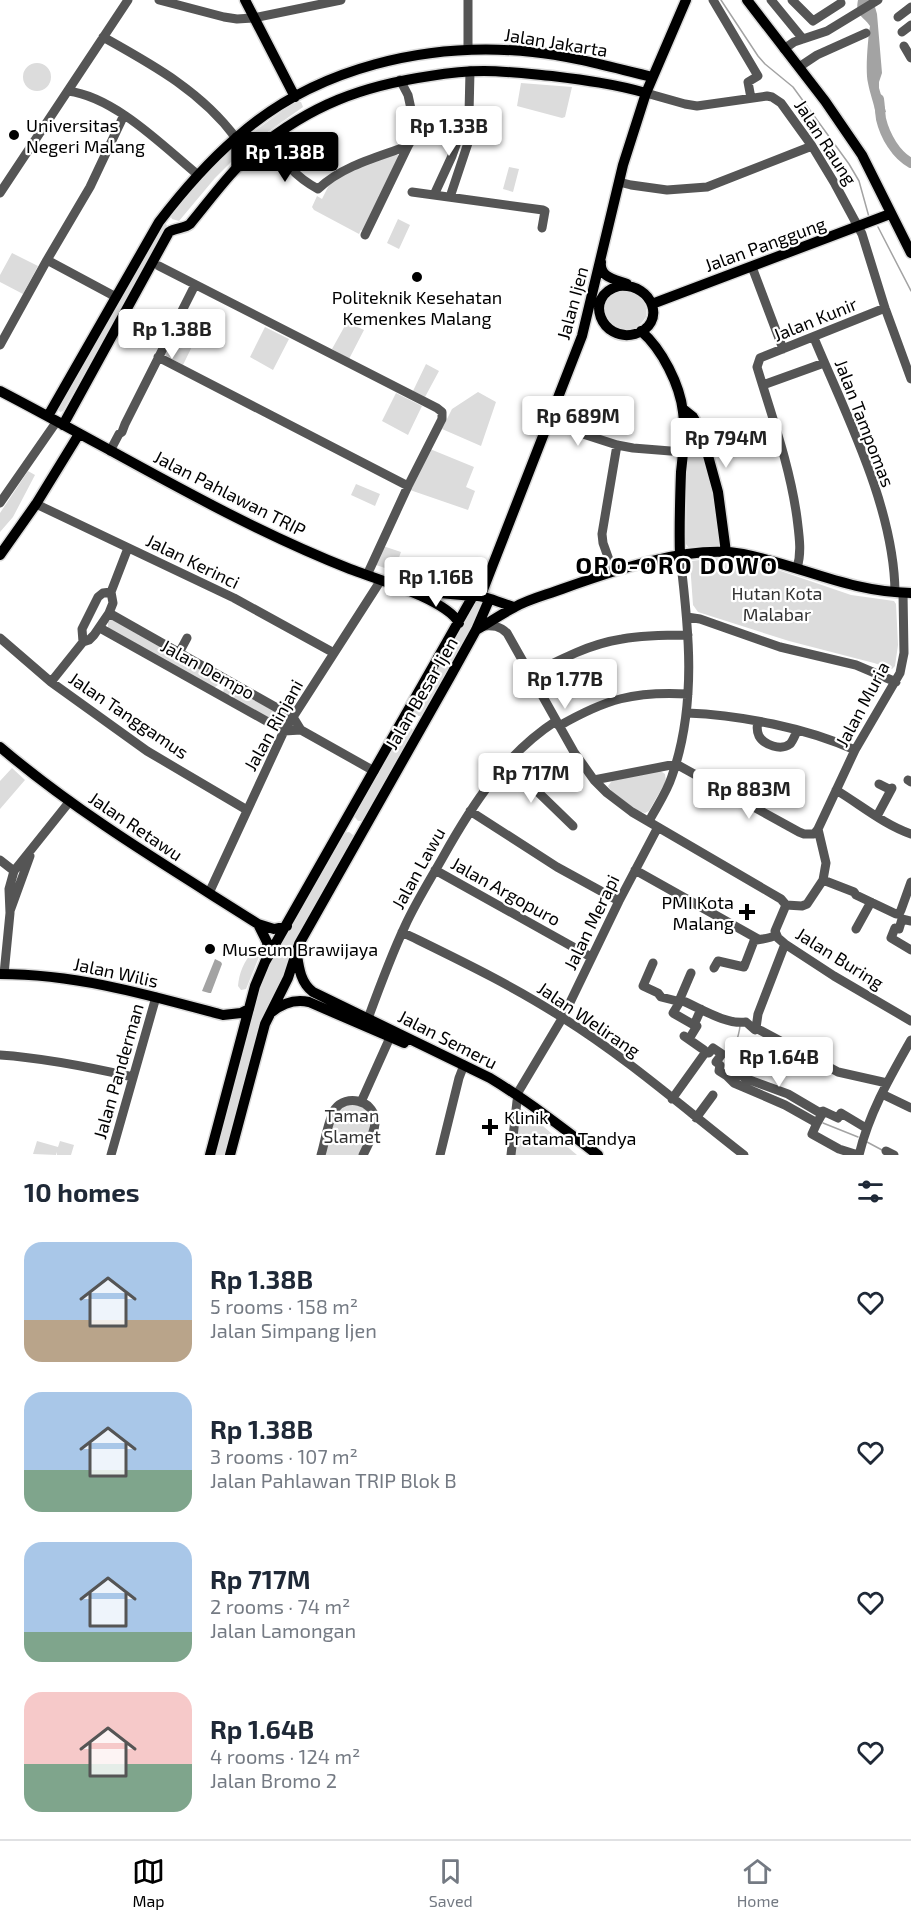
<!DOCTYPE html>
<meta charset="utf-8">
<style>
body{margin:0;font-family:"Exo 2",sans-serif;background:#f2f2f3;color:#1f2937;height:100vh;display:flex;flex-direction:column;font-size:22px;white-space:nowrap}
*{box-sizing:border-box;margin:0}
p{font-size:20px;color:#747a83}
.icon{flex:none;width:33px;height:33px;fill:none;stroke:currentColor;stroke-width:2;stroke-linecap:round;stroke-linejoin:round}
.map{position:relative;height:1155px;overflow:hidden}
.drawer{display:flex;flex-direction:column;background:#fff;flex:1}
.drawer>*{flex:none}
.price{position:absolute;translate:-50% -51px;padding:0 14px;border-radius:6px;background:#fff;color:#222;font-size:20px;line-height:39px;filter:drop-shadow(0 2px 3px #0008)}
.price::after{content:'';position:absolute;left:50%;top:36px;width:18px;height:14px;margin-left:-9px;background:inherit;clip-path:polygon(0 0,100% 0,50% 100%)}
.price.selected{background:#000;color:#fff}
ul{padding:0;list-style:none}
li{display:flex;align-items:center;gap:18px;height:150px;padding:0 24px}
li span{display:grid;place-items:center;flex:none;width:168px;height:120px;border-radius:18px;color:#555}
li>.icon{margin-inline-start:auto}
span .icon{width:72px;height:72px;fill:#fffc;stroke-width:1}
li b{font-size:26px}
h2{display:flex;justify-content:space-between;align-items:center;height:72px;padding:0 24px;font-size:26px}
.tab-bar{display:flex;justify-content:space-around;align-items:center;height:84px;border-top:2px solid #e0e1e3;background:#fff;font-size:16px;color:#747a83}
.tab-bar a{display:grid;justify-items:center;gap:3px}
.tab-bar .selected{color:#000}
.map>svg:first-child{display:block}
</style>
<div class="map">
<svg width="911" height="1155" viewBox="0 0 911 1155">
<rect width="100%" height="100%" fill="#fff"/>
<!-- green -->
<path fill="#dcdcdc" d="M23 77a14 14 0 1 1 28 0a14 14 0 1 1-28 0Z
M521,83l51,4 -7,30 -3,1 -45,-12z
M296,101l5,1 2,5 -58,41 -30,30 -36,43 -7,-2 -2,-4 23,-29 41,-40z
M396,154l3,2 -35,76 -3,-2 -2,4 -45,-24 -2,-3 5,-11 5,3 9,-18 44,-21z
M509,167l10,2 -6,23 -10,-3z
M398,219l12,6 -11,24 -12,-6z
M165,222l2,4 -104,185 -3,1 -2,-3 89,-161z
M12,253l26,13 -15,28 -23,-12v-7z
M618,291c17,0 31,7 28,26 -21,34 -63,-12 -28,-26z
M182,320l18,10 -17,35 -18,-10z
M347,322l17,8 -15,29 -17,-10z
M265,327l24,12 -16,31 -23,-13z
M426,364l13,7 -14,26 -12,-6z
M478,392l18,10 -15,44 -39,-17 10,-20z
M396,393l26,13 -14,29 -26,-14z
M687,418l7,4 21,72 5,48 -2,4 -30,1 -2,-3z
M430,449l44,18 -8,20 9,4 -7,19 -58,-20z
M28,471l7,4 -22,42 -13,15v-19z
M356,484l24,10 -5,12 -24,-11z
M383,546l18,6 -7,19 -18,-6z
M714,558l25,3 27,5 85,29 43,6 2,3 2,41 -3,21 -3,3 -18,-6 -85,-22 -91,-29 -5,-7 -3,-42 2,-2z
M429,575c14,0 24,2 36,9l1,5 -2,3 -54,-8 3,-5z
M476,601l5,3 -8,26 -51,86h-5l-4,-6z
M111,620h3l103,57 1,8 -3,2h-4l-103,-58v-7z
M227,685l54,30 -1,5 -3,2 -54,-29 1,-5z
M405,726l5,1 4,4 -51,90h-5l-4,-5 47,-88z
M12,768l13,12 -25,29v-28z
M659,770l6,4 1,7 -17,30 -4,2 -7,-2 -27,-20 -3,-5 4,-5z
M349,832l4,3v3l-58,107 -69,210h-13l44,-170 86,-152z
M254,952l4,1 1,4 -13,32 -5,1 -3,-4c1,-12 6,-27 16,-34z
M350,1104c35,4 19,31 10,51h-36l11,-41 4,-5z
M520,1109l4,1 53,45h-65z
M37,1141l21,6 2,-6 14,4 -3,10h-14v-3l-1,3 -23,-1z"/>
<!-- water -->
<path fill="#a3a3a3" d="M858,0h15l4,14 5,59 -3,9v6l7,24 -10,3c-2,-12 -6,-21 -8,-32 -3,-11 0,-45 2,-57 -8,-11 -15,-10 -12,-26z
M215,959l6,3 1,2 -11,29h-2l-7,-2z"/>
<g fill="none" stroke-linecap="round" stroke-linejoin="round">
<!-- stream -->
<path stroke="#a3a3a3" stroke-width="1.5" d="M721,0l37,56 7,8 28,23 56,77 10,17 10,36
M878,227l33,64
M733,1076c-6,-19 5,-31 7,-50
M823,1123l35,14
M867,1142l15,8"/>
<!-- river -->
<path stroke="#a3a3a3" stroke-width="10" d="M879,99c1,7 1,13 2,20 4,17 15,36 30,44"/>
<defs>
<path id="major" d="M245,0l50,97
M747,0l78,101 37,54 49,98
M601,262c-2,15 13,17 26,22
M619,286c35,-3 48,39 16,48 -33,9 -53,-38 -16,-48z
M652,304l238,-90
M641,331c21,18 39,54 42,81 3,20 0,41 -2,60 -1,28 -2,56 -1,84
M0,391c116,60 228,130 350,178 26,10 96,30 109,54
M683,409l10,8 8,13 17,62 8,60
M48,416l111,-194c23,-30 48,-59 77,-84 79,-71 193,-97 297,-86 40,4 81,16 120,25
M63,425l106,-193c7,-5 15,-3 21,-8 20,-24 43,-56 67,-75 54,-44 105,-63 173,-73 18,-3 36,-5 54,-5 23,0 46,3 68,5 32,4 63,8 94,17
M0,555l36,-51 43,-70
M417,591l56,5
M481,595l101,-259 41,-171 23,-72 40,-93
M476,630c13,-7 25,-16 39,-23 14,-8 31,-12 47,-18 50,-18 128,-45 181,-35 59,12 106,38 168,39
M0,747c80,68 170,121 258,177l16,5 13,-3
M258,924l9,18v15
M297,955c2,14 4,28 16,37l177,86c38,23 73,50 108,77
M0,974c77,0 149,21 223,41l18,-2 8,-4
M272,1012c11,-9 23,-13 37,-10l95,41
M210,1155l45,-169 10,-24 208,-366c9,-2 30,8 41,11
M230,1155l35,-131 23,-46 11,-34 151,-267 26,-47 13,-30"/>
</defs>
<!-- major casing -->
<use href="#major" stroke="#dbdbdb" stroke-width="13"/>
<!-- minor -->
<path stroke="#555" stroke-width="9" d="M159,0l65,17 13,2 16,-1 88,-18
M468,0v49
M713,0l45,76 -10,6 3,16
M771,0l32,39
M792,0l21,21 28,-18
M898,17l13,-10
M902,32l9,-7
M103,37c50,28 98,54 133,101
M904,46l7,12
M784,49l10,-7 33,-11 51,-31
M799,67l18,-12 49,-22
M68,91c47,6 95,55 130,84
M646,93l39,11 12,2 70,-10 5,1 9,6 31,43 23,38 27,50 23,74 26,71
M269,139c15,23 25,37 49,50 24,-23 59,-32 90,-43
M619,182l12,3 36,5 40,-3 105,-41
M412,192l131,18 2,1 -3,17
M0,193l128,-193
M434,195l18,-39 14,-39 3,-3
M450,197l22,-66v-11l-3,-6 1,-43
M365,235l43,-89 8,-14 -8,-37 -8,-15
M159,266l278,142 5,4v7l-34,67 -41,89
M752,267l31,82
M116,297l-69,-37 43,-73 34,-72
M814,338c32,77 80,169 81,254
M0,345l47,-85
M158,357l250,129
M763,385l61,-22
M549,423l68,22 16,3 50,4
M110,451l9,-17 3,-2 3,-8 70,-139
M0,503l57,-82
M36,504l198,94 100,55
M797,568c5,-16 2,-33 0,-50 -7,-52 -25,-101 -40,-151l3,-9 125,-50
M613,571l-10,-28 -1,-9 15,-89
M109,613l184,104 8,13 73,41
M687,617l13,2 80,28 76,18 40,17
M483,626c10,-1 17,0 24,7l67,119 20,28 13,13 25,19 149,87 5,6 -11,26 3,7 7,6 49,32 77,45
M100,628l184,103 17,-1
M0,638l51,44 96,69 100,59
M83,642l-1,-13 16,-32 5,-4 8,-1
M179,653l8,-15
M530,675c29,-15 59,-31 92,-36 22,-4 44,-4 66,-4
M51,682l32,-40 6,-2 5,-5 15,-22 4,-10 -2,-11 17,-44
M687,713c53,2 120,15 168,37
M758,722c-1,4 -1,10 1,14 5,9 22,15 31,8 3,-3 5,-9 7,-13
M559,726c47,-27 75,-35 129,-32
M507,762l66,64
M594,780l82,-16 123,68 5,2h10l4,-5
M908,780l3,2
M879,784l12,6
M836,790c25,15 47,34 75,44
M470,811l87,56 62,34
M877,816l15,-28
M649,821c8,-15 18,-29 23,-45 25,-71 17,-147 8,-220
M0,860l14,11
M435,870l156,87
M635,870l123,69
M823,880l31,12 2,3 40,19h3l2,-4 10,-28
M209,893l75,-162 97,-151
M786,905l16,1 5,-2 16,-24 3,-17 -8,-34 37,-79 45,-77 4,-20 -1,-60
M10,911l20,-55
M911,921l-9,-2 -3,10 -4,-1 -4,10 20,12
M856,929l15,-27
M402,932c55,27 110,53 161,86 64,40 122,91 181,137
M785,944l-27,70 -2,14 82,44 49,11
M653,963l-10,23 15,7 3,4 16,4 4,-1c19,8 45,25 65,22l9,8
M714,968l4,-7 26,6 10,-26c6,-3 14,-1 22,-6
M4,974l6,-61 -1,-24 5,-18 56,-70
M681,1000l-8,13 21,12
M679,1001l12,-28
M366,1024c12,-33 24,-66 39,-98 11,-24 25,-46 38,-69 29,-52 62,-103 113,-136
M689,1039l8,-13 -3,-1 7,-16
M705,1053h4l4,-5 9,6 -6,8 4,3 -1,6 8,5 7,7 51,22 32,18 -5,11 27,15 19,6
M0,1055c45,3 89,12 133,22
M732,1081l8,-6 7,4 41,15 34,20 -5,9
M517,1094l46,-77 56,-116 39,-74
M882,1094l29,14
M672,1099l33,-46 -1,-3 -20,-14
M361,1102l31,-69
M822,1114l1,-3 15,7 3,-5 25,15
M696,1118l17,-23
M886,1151l8,4
M111,1155l45,-158
M321,1155c4,-13 7,-35 14,-46 11,-15 38,-9 40,10 1,12 -7,26 -12,36
M440,1155l19,-77 5,-13
M511,1155l6,-54
M859,1155c10,-42 31,-78 52,-115"/>
<!-- major -->
<use href="#major" stroke="#000" stroke-width="10"/>
</g>
<!-- markers -->
<g fill="#000" stroke="#fff" stroke-width="2">
<circle cx="14" cy="135" r="6"/>
<circle cx="417" cy="277" r="6"/>
<path d="M744 903h6v6h6v6h-6v6h-6v-6h-6v-6h6z"/>
<circle cx="210" cy="949" r="6"/>
<path d="M487 1118h6v6h6v6h-6v6h-6v-6h-6v-6h6z"/>
</g>
<g text-anchor="middle" dominant-baseline="central" stroke-width="4.5" stroke-linejoin="round" paint-order="stroke">
<!-- street labels -->
<g font-size="18" fill="#000" stroke="#fff">
<text transform="translate(556 42) rotate(9)">Jalan Jakarta</text>
<text transform="translate(826 142) rotate(57)">Jalan Raung</text>
<text transform="translate(765 244) rotate(-20)">Jalan Panggung</text>
<text transform="translate(572 303) rotate(-75)">Jalan Ijen</text>
<text transform="translate(815 319) rotate(-22)">Jalan Kunir</text>
<text transform="translate(865 423) rotate(69)">Jalan Tampomas</text>
<text transform="translate(230 493) rotate(27)">Jalan Pahlawan TRIP</text>
<text transform="translate(193 561) rotate(26)">Jalan Kerinci</text>
<text transform="translate(208 669) rotate(29)">Jalan Dempo</text>
<text transform="translate(421 693) rotate(-60)">Jalan Besar Ijen</text>
<text transform="translate(862 704) rotate(-62)">Jalan Muria</text>
<text transform="translate(129 715) rotate(34)">Jalan Tanggamus</text>
<text transform="translate(273 725) rotate(-61)">Jalan Rinjani</text>
<text transform="translate(136 826) rotate(34)">Jalan Retawu</text>
<text transform="translate(418 868) rotate(-61)">Jalan Lawu</text>
<text transform="translate(506 891) rotate(29)">Jalan Argopuro</text>
<text transform="translate(591 922) rotate(-64)">Jalan Merapi</text>
<text transform="translate(840 958) rotate(32)">Jalan Buring</text>
<text transform="translate(116 972) rotate(12)">Jalan Wilis</text>
<text transform="translate(589 1019) rotate(34)">Jalan Welirang</text>
<text transform="translate(448 1039) rotate(27)">Jalan Semeru</text>
<text transform="translate(118 1071) rotate(-74)">Jalan Panderman</text>
</g>
<!-- poi labels -->
<g font-size="18" fill="#000" stroke="#fff" text-anchor="start">
<text x="26" y="125">Universitas<tspan x="26" dy="21">Negeri Malang</tspan></text>
<text x="417" y="297" text-anchor="middle">Politeknik Kesehatan<tspan x="417" dy="21">Kemenkes Malang</tspan></text>
<text x="734" y="902" text-anchor="end">PMI Kota<tspan x="734" dy="21">Malang</tspan></text>
<text x="222" y="949">Museum Brawijaya</text>
<text x="504" y="1117">Klinik<tspan x="504" dy="21">Pratama Tandya</tspan></text>
</g>
<!-- park labels -->
<g font-size="18" fill="#333" stroke="#fff">
<text x="777" y="593">Hutan Kota<tspan x="777" dy="21">Malabar</tspan></text>
<text x="352" y="1115">Taman<tspan x="352" dy="21">Slamet</tspan></text>
</g>
<!-- district labels -->
<g font-size="24" font-weight="bold" letter-spacing="1.5" fill="#000" stroke="#fff">
<text x="677" y="564">ORO-ORO DOWO</text>
</g>
</g>
</svg>
<b class="price" style="left:449px;top:157px">Rp 1.33B</b>
<b class="price selected" style="left:285px;top:183px">Rp 1.38B</b>
<b class="price" style="left:172px;top:360px">Rp 1.38B</b>
<b class="price" style="left:578px;top:447px">Rp 689M</b>
<b class="price" style="left:726px;top:469px">Rp 794M</b>
<b class="price" style="left:436px;top:608px">Rp 1.16B</b>
<b class="price" style="left:565px;top:710px">Rp 1.77B</b>
<b class="price" style="left:531px;top:804px">Rp 717M</b>
<b class="price" style="left:749px;top:820px">Rp 883M</b>
<b class="price" style="left:779px;top:1088px">Rp 1.64B</b>
</div>
<section class="drawer">
<h2>10 homes<svg class="icon" aria-label="filters" viewBox="0 0 24 24"><path d="M4 7h16M4 17h16"/><circle cx="9" cy="7" r="2"/><circle cx="15" cy="17" r="2"/></svg></h2>
<ul>
<li><span style="background:linear-gradient(#a9c7e8 65%,#b9a48a 0)"><svg class="icon" aria-label="home" viewBox="0 0 24 24"><path d="M3 11l9-7 9 7M6 9v11h12V9"/></svg></span><div><b>Rp 1.38B</b><p>5 rooms · 158 m²</p><p>Jalan Simpang Ijen</p></div><svg class="icon" aria-label="heart" viewBox="0 0 24 24"><path d="M12 20l-8-8c-3-5 5-10 8-4 3-6 11-1 8 4z"/></svg></li>
<li><span style="background:linear-gradient(#a9c7e8 65%,#7fa58c 0)"><svg class="icon" aria-label="home" viewBox="0 0 24 24"><path d="M3 11l9-7 9 7M6 9v11h12V9"/></svg></span><div><b>Rp 1.38B</b><p>3 rooms · 107 m²</p><p>Jalan Pahlawan TRIP Blok B</p></div><svg class="icon" aria-label="heart" viewBox="0 0 24 24"><path d="M12 20l-8-8c-3-5 5-10 8-4 3-6 11-1 8 4z"/></svg></li>
<li><span style="background:linear-gradient(#a9c7e8 75%,#7fa58c 0)"><svg class="icon" aria-label="home" viewBox="0 0 24 24"><path d="M3 11l9-7 9 7M6 9v11h12V9"/></svg></span><div><b>Rp 717M</b><p>2 rooms · 74 m²</p><p>Jalan Lamongan</p></div><svg class="icon" aria-label="heart" viewBox="0 0 24 24"><path d="M12 20l-8-8c-3-5 5-10 8-4 3-6 11-1 8 4z"/></svg></li>
<li><span style="background:linear-gradient(#f6c9c9 60%,#7fa58c 0)"><svg class="icon" aria-label="home" viewBox="0 0 24 24"><path d="M3 11l9-7 9 7M6 9v11h12V9"/></svg></span><div><b>Rp 1.64B</b><p>4 rooms · 124 m²</p><p>Jalan Bromo 2</p></div><svg class="icon" aria-label="heart" viewBox="0 0 24 24"><path d="M12 20l-8-8c-3-5 5-10 8-4 3-6 11-1 8 4z"/></svg></li>
</ul>
</section>
<nav class="tab-bar">
<a class="selected"><svg class="icon" aria-label="map" viewBox="0 0 24 24"><path d="M3 6l6-2 6 2 6-2v14l-6 2-6-2-6 2zM9 4v14M15 6v14"/></svg>Map</a>
<a><svg class="icon" aria-label="saved" viewBox="0 0 24 24"><path d="M7 4h10v16l-5-4-5 4z"/></svg>Saved</a>
<a><svg class="icon" aria-label="home" viewBox="0 0 24 24"><path d="M3 11l9-7 9 7M6 9v11h12V9"/></svg>Home</a>
</nav>
